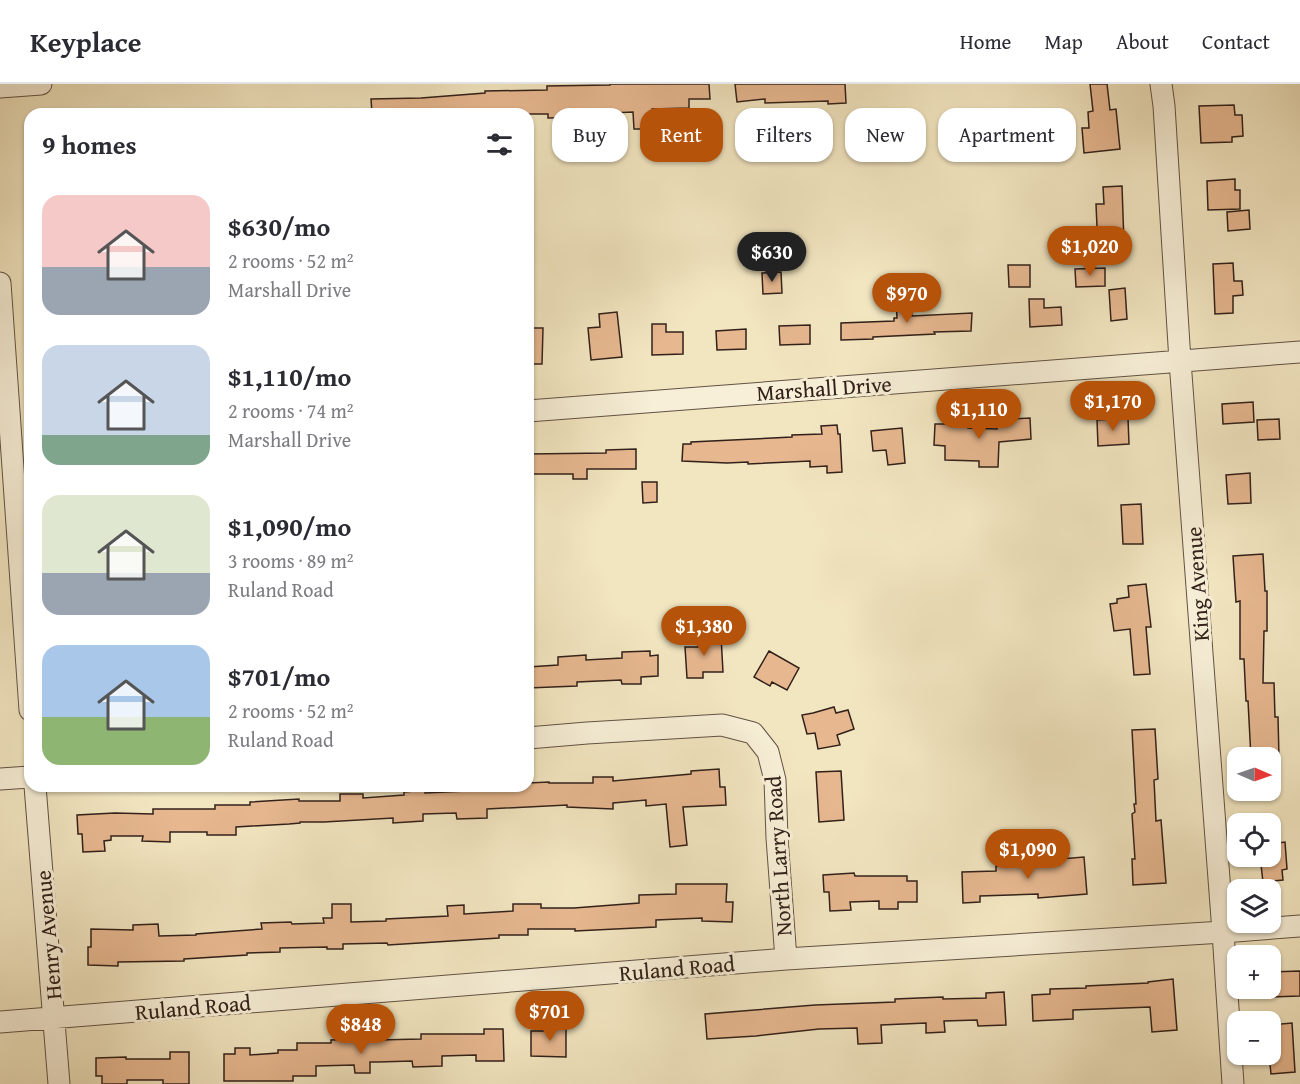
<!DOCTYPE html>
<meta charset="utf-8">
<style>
body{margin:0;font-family:"Gentium Book Plus",serif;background:#f7f7f7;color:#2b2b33;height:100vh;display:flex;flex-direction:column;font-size:22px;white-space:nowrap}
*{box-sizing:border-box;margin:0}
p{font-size:20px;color:#7c7c81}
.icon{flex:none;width:33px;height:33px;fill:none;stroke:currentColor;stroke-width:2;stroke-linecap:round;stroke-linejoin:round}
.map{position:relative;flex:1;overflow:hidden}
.sheet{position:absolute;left:24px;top:24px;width:510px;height:684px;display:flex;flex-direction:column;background:#fff;border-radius:18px;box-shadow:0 2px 4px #0004}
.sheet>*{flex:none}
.hud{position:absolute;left:552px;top:24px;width:570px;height:54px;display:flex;gap:12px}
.needle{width:39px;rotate:92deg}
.fabs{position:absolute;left:1227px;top:663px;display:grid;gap:12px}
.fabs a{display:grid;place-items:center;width:54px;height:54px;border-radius:12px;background:#fff;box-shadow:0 2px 4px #0004;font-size:30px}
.price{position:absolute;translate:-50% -51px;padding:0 14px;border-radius:21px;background:#b45309;color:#fff;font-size:20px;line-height:39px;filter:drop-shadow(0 2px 3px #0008)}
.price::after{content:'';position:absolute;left:50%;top:36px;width:18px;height:14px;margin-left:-9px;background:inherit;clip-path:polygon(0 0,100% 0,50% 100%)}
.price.on{background:#222;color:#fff}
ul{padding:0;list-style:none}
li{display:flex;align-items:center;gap:18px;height:150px;padding:0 18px}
li span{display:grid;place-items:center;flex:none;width:168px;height:120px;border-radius:18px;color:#555}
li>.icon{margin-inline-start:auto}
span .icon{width:72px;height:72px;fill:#fffc;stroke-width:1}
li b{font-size:26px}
h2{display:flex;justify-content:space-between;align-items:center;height:72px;padding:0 18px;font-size:26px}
.pill{padding:0 21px;border-radius:18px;background:#fff;box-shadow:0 2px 4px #0004;font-size:21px;line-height:54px}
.pill.on{background:#b45309;color:#fff}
header{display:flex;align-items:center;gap:36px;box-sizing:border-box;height:84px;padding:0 30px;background:#fff;border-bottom:2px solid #e1e1e2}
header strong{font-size:28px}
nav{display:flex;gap:33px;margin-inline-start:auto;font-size:21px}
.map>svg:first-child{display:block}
</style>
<header>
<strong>Keyplace</strong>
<nav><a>Home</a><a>Map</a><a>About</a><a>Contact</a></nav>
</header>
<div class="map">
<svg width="1300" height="1000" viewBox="0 0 1300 1000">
<rect width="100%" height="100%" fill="#f2e6c1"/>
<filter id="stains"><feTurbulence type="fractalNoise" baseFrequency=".00333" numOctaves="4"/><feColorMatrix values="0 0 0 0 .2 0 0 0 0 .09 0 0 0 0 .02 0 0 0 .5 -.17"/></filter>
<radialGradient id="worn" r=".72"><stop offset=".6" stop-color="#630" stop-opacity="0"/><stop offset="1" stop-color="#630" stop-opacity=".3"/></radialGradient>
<!-- building -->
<path fill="#e7b890" stroke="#32211a" stroke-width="1.5" d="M610,0h99l1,15h-21v9l-37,1v20h-18l-1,-17 -45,2v3l-40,1v-4h-55v-1l-121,1 -1,-15 50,-1 64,-5v-2l62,-1v-4l63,-1z
M735,0h110l1,19 -18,1v-3l-63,2v-4l-28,3z
M1090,0h17l3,26 6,-1 4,40 -36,4 -2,-25h7l-1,-16 5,-1z
M1234,21l1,10h7l1,21 -11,1v5l-31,1 -2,-37z
M972,30l2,27h-2v8l-14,1 -1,-9 -3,1 -1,-27z
M1235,95v11h5v19l-32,1 -1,-29z
M1122,102l2,57 -19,1 -1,-17h-7l-1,-23h8l-1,-17z
M1249,126l1,19 -22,2 -1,-19z
M1233,179l1,18h8l1,14 -10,1v17l-18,1 -2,-50z
M1008,181h22v22h-21z
M1105,184v18l-29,1 -1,-18z
M781,188l1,21 -19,1 -1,-21z
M1125,204l2,31 -16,2 -2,-31z
M896,214h15l1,18 60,-3 -1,18 -37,1 1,2 -62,3v2l-32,1v-17l53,-2v-3h3z
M1029,215h15v9l17,-1 1,18 -32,2z
M617,228l5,45 -31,3 -3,-32 12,-1 -1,-13z
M652,240h14v8h17v22l-31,1z
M810,241v19l-30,1 -1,-19z
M528,244h15l-1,36h-14z
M746,245v20l-29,1 -1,-19z
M1253,318l1,20 -31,2 -1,-20z
M1030,334l1,21 -32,3 -1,25h-19v-6l-34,-1v-14l-11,-1 1,-21h11v-5l22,1v8l29,1 -1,-9z
M1128,334l1,26 -31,2 -1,-26z
M1279,335l1,20 -22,1 -1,-20z
M837,341l1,9h2l2,38 -15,1v-7l-17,1v-6l-62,3v-2l-21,1 -45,-2 1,-17h8v-2l101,-5v-2l30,-1 -1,-8z
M902,344l3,35 -17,2 -2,-15 -13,1 -2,-20z
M636,365v20h-49v10h-14v-5h-45v-20l78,-1v-3z
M1250,389l1,30 -23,1 -2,-29z
M642,398h15v20l-14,1z
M1141,420l2,40h-20l-2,-39z
M1263,470l2,37h2v40h-3l-1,52h11l1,34h3l1,41h-28l-3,-57h-2l-2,-42h-4v-58l-4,1 -3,-46z
M1146,500l5,43h-5l4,47 -16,1 -4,-46 -16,2 -4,-27 7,-1v-4l12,-2 -1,-11z
M721,552l2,36h-20v6h-16l-2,-31h13v-10z
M650,567v5l8,-1v21l-17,1v7h-19l-1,-4 -44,2v4l-49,2v-21l30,-2v-8l28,-2v5l36,-2v-6z
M769,567l30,17 -12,22 -15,-8 -2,4 -16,-9z
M834,623l2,6 12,-3 6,19 -17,6 3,10 -22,4 -3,-16 -8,1 -5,-19 11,-2z
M1155,645l3,50 -4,1 2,41 5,-1 5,63 -33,2 -1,-26h3l-3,-45 3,-2 -1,-8h2l-4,-74z
M719,685l1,18h5l1,18 -43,2 4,38 -17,2 -4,-43 -20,2v-6l-33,3v6l-46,-2v-2l-80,4v9l-30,1 -1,-6 -33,1v7l-30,2v-5l-69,4h-24v1l-11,1 -53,3v8h-29v-3h-37v10l-28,-1 1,-5h-32v4l-7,1 1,10 -22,1 -1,-18h-4l-1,-19 38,-2 38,1v-5h62v-4h35v-3l49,-3v2h41v-7h23v4l41,-3v-3l21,-2v3l41,-2v-4l62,-1v-3l21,-1v1h44v-6h20v4l78,-7v-3z
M841,687l3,49 -25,2 -3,-50z
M1285,758l2,27 -5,1 1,10 -20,2 -3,-26h10v-12z
M1084,773l3,37 -49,4v-4l-58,2v6l-17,1 -1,-31 34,-1v-5l39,-1v-4z
M854,789l1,3h52v5h10v21h-19v7h-19v-8l-29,1 1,8 -21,1 -1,-19h-5l-1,-17z
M676,800h51l-1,18h7l-1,20 -30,-1v-3l-46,2v7l-81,4v-2h-47v6h-29v3l-111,7 -1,-2 -44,1v5h-16v-2l-47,1v4l-33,1v2l-63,4v2l-66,1v4l-30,-1v-18h3v-18l42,1v-5l25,-1 1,12 37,-1v-1l66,-5 -1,-6 30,-1 1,2 32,-1 -1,-5h9v-14h19v18l35,-1v-2l62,-3 -1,-10 17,-1v9l49,-3v-7h28v4h33l65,-5v-8l37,-1z
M1300,887v25l-30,1v-25z
M1173,895l4,51 -25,2 -2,-25 -77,3v9l-40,2 -1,-26 18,-1v-5l36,-1v-2l62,-3v-1z
M1004,908l2,33 -28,1 -1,-6 -33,1 1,11 -19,1v-10l-45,2 1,18 -24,1 -1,-16 -38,1 -63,7 -49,3 -2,-25 110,-9 80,-3v-3l48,-2v2l43,-1v-5z
M1292,939l3,49 -24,2 -2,-20 1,-29z
M548,940l18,1v32l-35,-1v-25h17z
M484,945h19l1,32h-28v-6l-34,1v10l-29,1 -1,-6 -34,1h-8v11h-15l-1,-8 -38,1v10h-23v5h-69v-27h11v-6h15v7l28,-2v-3h19v-7h34v-3l46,-2v2l44,-1v-5h63z
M170,968h19v32h-26v-4h-36v4h-25v-8h-6v-18l30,-1v2h44z"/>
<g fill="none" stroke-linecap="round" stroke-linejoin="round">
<defs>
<path id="minor" d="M1161,0l3,22 16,255 43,571 10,152
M0,3l41,-3
M0,199l30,427
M528,327l772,-59
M528,654l59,-5 135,-8 31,8 15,19 7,28 2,58 9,121
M0,695l30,-2
M35,702l24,298
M0,938l786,-63 437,-27 77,-6"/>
</defs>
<!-- minor casing -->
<use href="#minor" stroke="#625244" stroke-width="23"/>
<!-- minor -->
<use href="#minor" stroke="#f7efd7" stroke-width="21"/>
</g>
<g text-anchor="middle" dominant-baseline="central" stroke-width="6" stroke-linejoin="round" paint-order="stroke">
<!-- street labels -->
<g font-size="22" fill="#32211a" stroke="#f7efd7">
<text transform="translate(824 304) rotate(-4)">Marshall Drive</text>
<text transform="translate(1197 500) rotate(-94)">King Avenue</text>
<text transform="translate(778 772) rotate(-94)">North Larry Road</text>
<text transform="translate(48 851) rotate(-95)">Henry Avenue</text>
<text transform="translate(677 884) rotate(-5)">Ruland Road</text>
<text transform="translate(193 923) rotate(-5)">Ruland Road</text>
</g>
</g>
<rect width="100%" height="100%" filter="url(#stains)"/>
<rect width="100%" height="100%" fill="url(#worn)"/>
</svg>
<div class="fabs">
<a><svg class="needle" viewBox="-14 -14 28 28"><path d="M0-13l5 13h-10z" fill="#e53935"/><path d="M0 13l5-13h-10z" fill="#7c7c81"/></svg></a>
<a><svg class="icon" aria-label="locate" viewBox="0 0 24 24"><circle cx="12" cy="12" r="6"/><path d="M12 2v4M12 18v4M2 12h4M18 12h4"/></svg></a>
<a><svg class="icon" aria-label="layers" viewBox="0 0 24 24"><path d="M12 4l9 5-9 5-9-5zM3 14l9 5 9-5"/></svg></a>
<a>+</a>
<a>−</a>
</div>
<b class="price" style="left:1090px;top:193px">$1,020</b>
<b class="price on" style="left:772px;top:199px">$630</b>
<b class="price" style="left:907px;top:240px">$970</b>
<b class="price" style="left:1113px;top:348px">$1,170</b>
<b class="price" style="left:979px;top:356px">$1,110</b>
<b class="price" style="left:704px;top:573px">$1,380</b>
<b class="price" style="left:1028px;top:796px">$1,090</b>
<b class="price" style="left:550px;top:958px">$701</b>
<b class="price" style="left:361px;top:971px">$848</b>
<div class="hud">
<a class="pill">Buy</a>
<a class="pill on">Rent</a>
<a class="pill">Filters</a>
<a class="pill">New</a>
<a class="pill">Apartment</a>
</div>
<section class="sheet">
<h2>9 homes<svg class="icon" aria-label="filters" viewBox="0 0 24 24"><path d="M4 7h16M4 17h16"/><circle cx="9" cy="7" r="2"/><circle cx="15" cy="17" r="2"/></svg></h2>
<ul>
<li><span style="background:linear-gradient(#f6c9c9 60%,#9aa5b1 0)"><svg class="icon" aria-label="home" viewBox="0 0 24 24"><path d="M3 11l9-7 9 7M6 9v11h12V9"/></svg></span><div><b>$630/mo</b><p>2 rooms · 52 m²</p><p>Marshall Drive</p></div></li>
<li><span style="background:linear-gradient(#c9d6e8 75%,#7fa58c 0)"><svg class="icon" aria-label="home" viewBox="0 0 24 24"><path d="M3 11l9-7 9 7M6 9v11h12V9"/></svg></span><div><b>$1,110/mo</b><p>2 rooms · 74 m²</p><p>Marshall Drive</p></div></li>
<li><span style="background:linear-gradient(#dfe7d0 65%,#9aa5b1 0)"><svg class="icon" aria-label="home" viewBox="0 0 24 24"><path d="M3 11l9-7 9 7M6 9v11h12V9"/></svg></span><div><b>$1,090/mo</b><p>3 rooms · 89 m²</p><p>Ruland Road</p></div></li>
<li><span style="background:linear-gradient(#a9c7e8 60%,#8fb573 0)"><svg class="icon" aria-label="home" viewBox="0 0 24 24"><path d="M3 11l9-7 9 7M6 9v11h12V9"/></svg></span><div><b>$701/mo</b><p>2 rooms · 52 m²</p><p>Ruland Road</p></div></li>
</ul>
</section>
</div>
